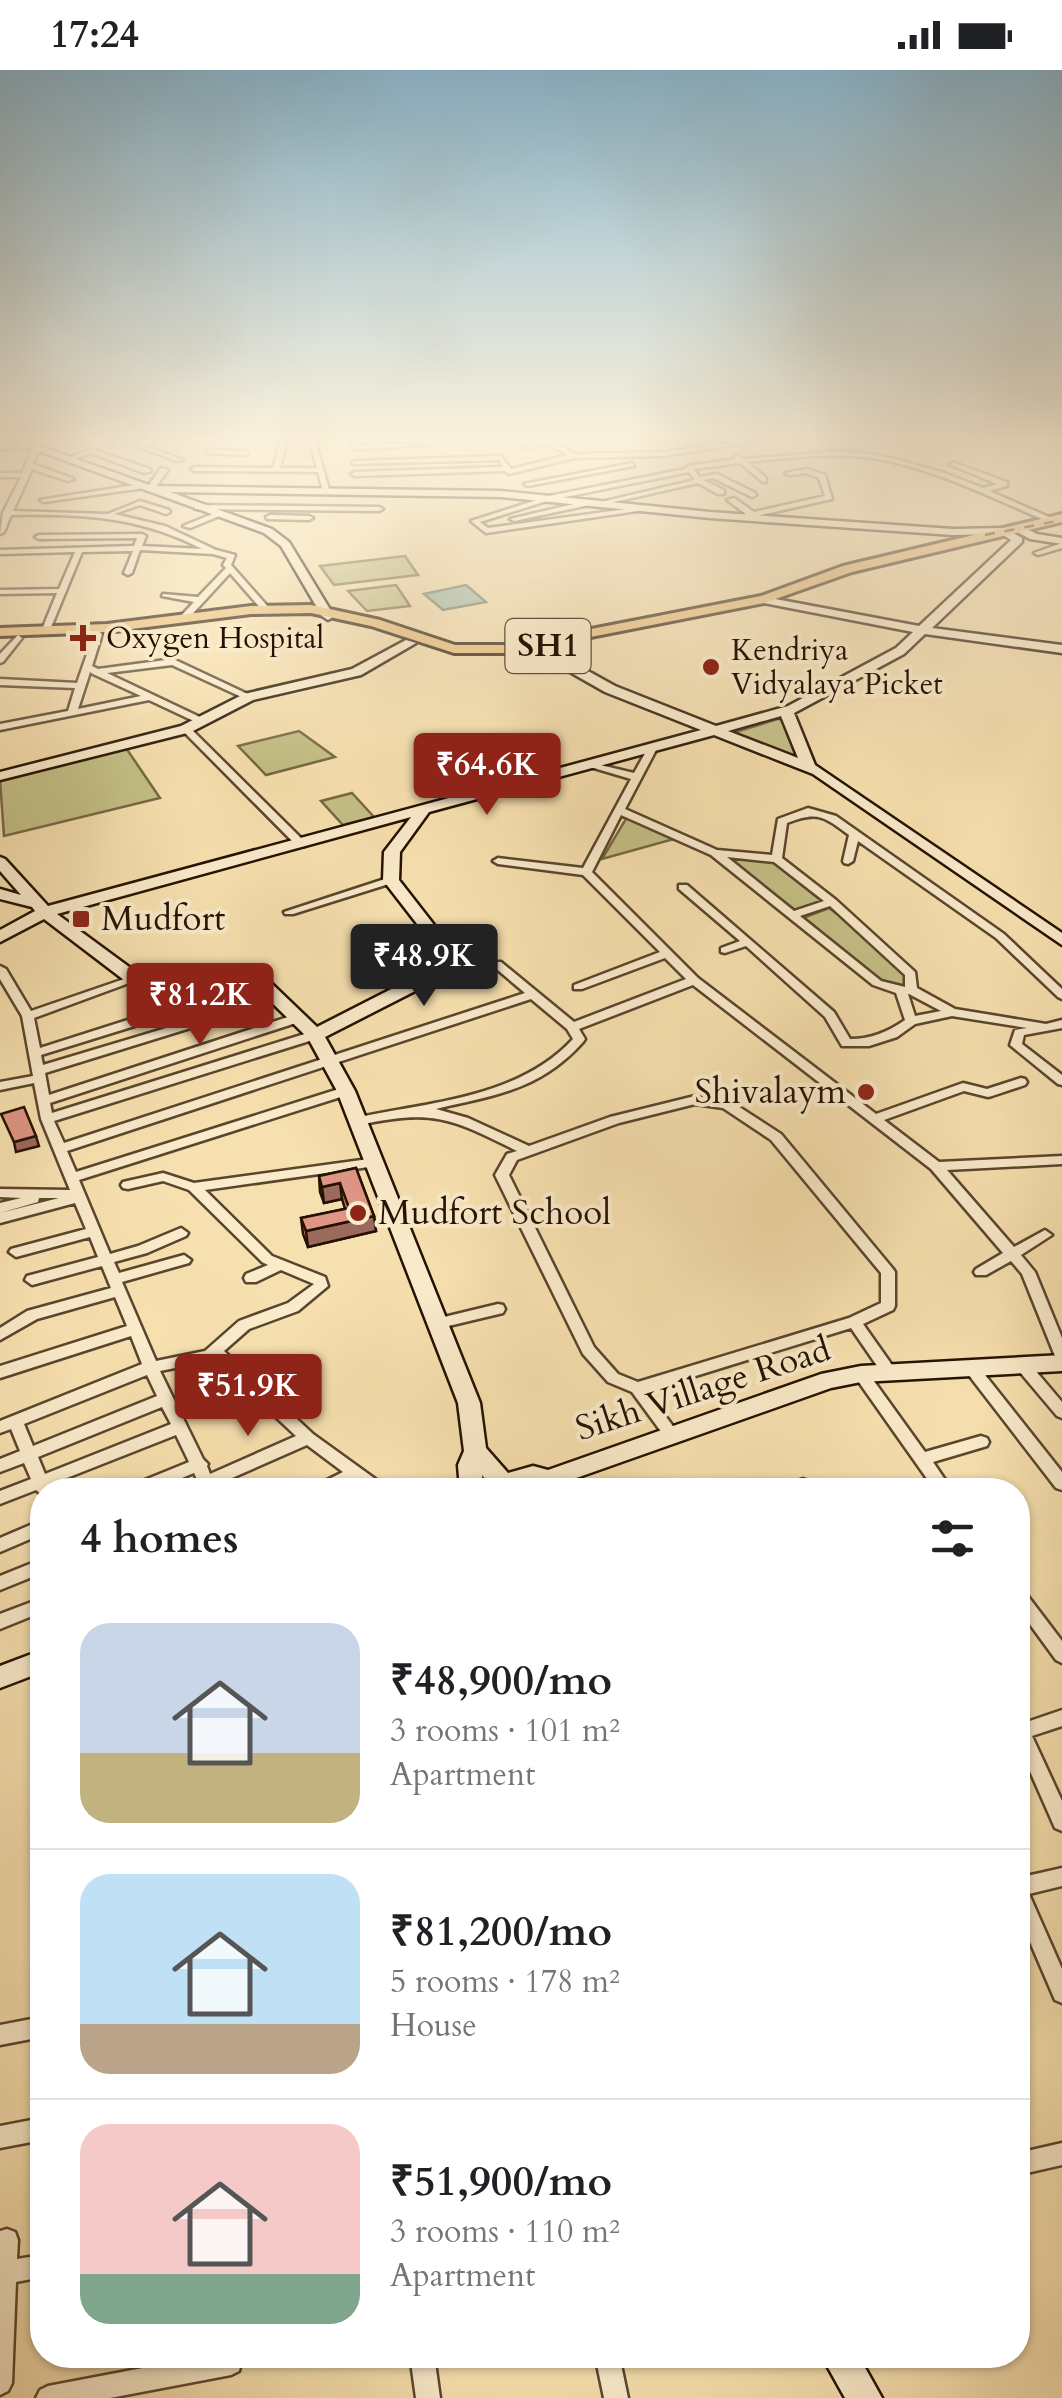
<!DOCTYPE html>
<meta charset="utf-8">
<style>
body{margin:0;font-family:Cardo,serif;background:#f2f2f2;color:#202124;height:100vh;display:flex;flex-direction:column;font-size:38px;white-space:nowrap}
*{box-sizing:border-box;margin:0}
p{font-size:32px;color:#757577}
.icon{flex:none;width:55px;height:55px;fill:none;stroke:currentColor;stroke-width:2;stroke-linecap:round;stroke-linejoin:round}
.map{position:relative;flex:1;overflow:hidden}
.sheet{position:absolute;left:30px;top:1408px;width:1000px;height:890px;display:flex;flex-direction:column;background:#fff;border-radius:40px;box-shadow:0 2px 8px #0004}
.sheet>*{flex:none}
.price{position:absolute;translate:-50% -85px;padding:0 22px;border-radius:10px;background:#8f2418;color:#fff;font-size:32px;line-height:65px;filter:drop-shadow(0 2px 5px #0008)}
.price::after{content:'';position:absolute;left:50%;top:60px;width:30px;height:22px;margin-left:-15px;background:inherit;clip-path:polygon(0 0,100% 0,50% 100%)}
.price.current{background:#222;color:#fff}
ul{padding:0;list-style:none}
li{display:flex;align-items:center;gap:30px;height:250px;padding:0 50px}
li+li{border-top:2px solid #e0e0e0}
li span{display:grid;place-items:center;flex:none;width:280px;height:200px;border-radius:30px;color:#555}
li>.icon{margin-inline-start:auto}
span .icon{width:120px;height:120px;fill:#fffc;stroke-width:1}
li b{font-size:42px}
h2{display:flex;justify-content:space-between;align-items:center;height:120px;padding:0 50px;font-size:42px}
.status{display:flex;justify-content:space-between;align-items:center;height:70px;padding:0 50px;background:#fff;direction:ltr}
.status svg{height:28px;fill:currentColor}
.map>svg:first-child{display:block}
</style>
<div class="status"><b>17:24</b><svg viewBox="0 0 49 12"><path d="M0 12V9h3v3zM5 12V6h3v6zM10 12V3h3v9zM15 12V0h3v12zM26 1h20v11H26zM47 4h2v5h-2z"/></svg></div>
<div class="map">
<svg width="1062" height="2328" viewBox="0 0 1062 2328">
<rect width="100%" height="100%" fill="#f7e0af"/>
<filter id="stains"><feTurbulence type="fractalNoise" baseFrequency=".002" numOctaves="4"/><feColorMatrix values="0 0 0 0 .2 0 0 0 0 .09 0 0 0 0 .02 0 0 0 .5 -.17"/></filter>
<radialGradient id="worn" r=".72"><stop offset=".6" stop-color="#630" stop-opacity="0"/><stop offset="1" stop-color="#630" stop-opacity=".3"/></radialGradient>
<!-- green -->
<path fill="#c4c086" stroke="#746844" stroke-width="2.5" d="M405,486l13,19 -84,10 -14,-19z
M396,515l14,21 -43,5 -19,-20z
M782,649l19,39 -71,-24 48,-15z
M299,661l36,26 -69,18 -28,-29z
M126,678l34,50 -156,38 -4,-56z
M352,723l22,24 -31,8 -22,-24z
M627,747l47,22 -72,20z
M725,786l49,6 49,40 -28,8z
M829,838l49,36 30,33 -4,10 -22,-6 -79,-63z"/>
<!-- water -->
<path fill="#9dbdae" stroke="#6d7869" stroke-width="2.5" d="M466,515l20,17 -43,8 -19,-16z"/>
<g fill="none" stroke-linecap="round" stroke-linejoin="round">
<defs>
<path id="street" d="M105,370h7l2,5 -5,1z
M129,370l52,19 2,1 -6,1 -55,-20z
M281,370h6l-7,28h37l-8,-28h6l15,53 -7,-2 -5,-19 -123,-1 -4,-2 4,-2 78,1z
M351,370h6l1,5 156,-5 -159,9 -3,-2z
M543,370h8l24,14 88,-2 87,-12h19l-106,16 -89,2 -65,16 -4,-3 -150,5 -4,-2 4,-2 148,-5 -4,-7 -147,4 2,-3 147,-5 10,13 57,-14 -21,-12 -21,6 -3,-2z
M818,370h7l2,3 34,2 3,2 -3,2 -36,-2z
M0,375l39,2 -6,17 41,15 -7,2 -35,-12 -19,42 95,3 32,-13 29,9 1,2 -4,2 -26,-9 -26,9 51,12 51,24 19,5 -4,10 39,44 -7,2 -33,-38 -45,49h-6v-4l15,-16 -32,-6 1,-2 35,3 28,-29 -3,-3 4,-7 -14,-4 -73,-4 -8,23 -4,2 -4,-2 9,-22 -51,1 -33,80 -7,2 -1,-2 16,-39 -57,1v-4l59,-1 16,-37 -75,2v-4l134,-4 3,-8 -98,1 -4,-2 4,-2 103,-1 4,2 -4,10 60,3c-63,-33 -121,-35 -191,-34l-7,17 -4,2 3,-21 18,-36h-21v-4h22l11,-25 -33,1z
M91,379l59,20 1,2 -7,2 -53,-20 -23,8 -3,-2z
M208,380l37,1 3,2 -3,2 -39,-2z
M831,382l41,2 23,5 49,14 39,15 14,-4 -48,-20 6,-1 52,19v4l-18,5 67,29 -7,2c-57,-24 -115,-54 -177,-64 -40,-6 -84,0 -125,4l19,16v4h-3l-23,-19 -46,6 5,8 18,-3 38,19 1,2 -4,2 -39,-19 -10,2 21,10v4h-6l-20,-11 -97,22 -4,-2 98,-23 -6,-8 -139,28 -70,22 8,6 160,-22 1,2 -4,2 -159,23 -15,-12 78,-25 136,-27 3,-3 48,-7 -2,-2 3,-2 6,4z
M632,393l2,3 -106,20 -4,-2z
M161,398l7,2 -15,21h-6l-1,-2z
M807,399l18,6 7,24 -89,20 -4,-2 7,-3 -19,-14 7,-2 20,14 71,-16 -6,-18 -13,-5 -17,2 -4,-2z
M141,414l4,2 -1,2 -100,14 -4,-2z
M591,430h3v4l-80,17 -4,-2z
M198,435l181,2 4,2 -4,2 -184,-2v-4z
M215,443l7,2 -32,13 -7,-2z
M270,445l39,1 4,2 -4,2 -42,-1 -1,-2z
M1059,474h3v4l-24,7 -4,-2z
M98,561l4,3 -10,32 6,3 75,-10 81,38 -8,2 -74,-34 -65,8 97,46v4h-6l-49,-23 -149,30v-6l68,-13 7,-23 -75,-3v-6l77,4 17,-49zM90,602l3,2 48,22 -63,13z
M18,565l4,3 -19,24 -3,1v-9z
M183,657h6l116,115v4h-8l-114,-115z
M648,678l8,2 -31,59 92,41 55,5 6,-36 30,-11 28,8 168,118 58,55v10l-4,-2 -62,-59 -138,-97 -5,20 -5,3 -4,-1 -1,-2 6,-26c-26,-19 -31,-24 -62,-12l-5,35 54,42 79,72 2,16 38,21 91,15 16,-4v8l-38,7 -2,9 40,31v10l-4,-1 -48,-39 5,-15 12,-2 -75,-12 -37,8 -18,13 -28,9h-27l-17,-29 -79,-71 -21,7 -4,-1v-4l19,-7 -61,-52v-4h8l147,127 16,27c21,0 38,-7 55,-19l-9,-27 -23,-8 -162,-130 -90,-40 -29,57 106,106 178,136 87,-31 24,6 34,-11 4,1 2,3 -2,3 -33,11 -4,1 -24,-6 -80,29 55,42 123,-6v8l-115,6 67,77 31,-17 7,5 -31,20 14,17 27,66v23l-5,-1 -2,-4 -33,-82 -11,-13 -25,14h-10l-2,-3 2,-3 27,-16 -72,-84 -238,-184 -114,44 6,10 -2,3c-43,48 -87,53 -147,67l32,9 61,28 81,-29 85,-21 35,5 51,33 112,135 2,3v34l-2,4 -30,14 31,44 2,4 -2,4h-10l-33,-48 -204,63 31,42 -3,4 -5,2 -5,-2 -33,-45 -24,-10 -25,-28 -88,-179 12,-21 10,-3c-67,-33 -83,-42 -158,-26l-6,-4 6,-4c73,-15 161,-20 214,-78l-6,-10 -36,-30 -464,152 9,21 266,-84h8l2,3 -2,3 -271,86 31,74 28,-8 43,-18 7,5 -2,3 -39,17 -33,9 5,11 65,-18 7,5 -2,3 -67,19 34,79 49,-10 34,-30 49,-18 26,-19 -33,-14 -25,12h-10l-2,-4 2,-4 22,-9 -6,-3 -73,-72 -26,-9 -35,8 -5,-1 -2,-3 2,-3 40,-9 31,10 182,-25 5,1 2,3 -7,4 -171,24 67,66 53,21 3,9 -30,25 -49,18 -25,22 89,83 72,52 2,4h-20l-13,-9 -18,9h-23l2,-4 28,-14 -36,-27 -91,40 2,5h-16l-8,-17 -41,17h-25l2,-4 59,-24 -13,-27 -127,50 1,5h-8v5l-6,-5 -36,14v-13l31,-12 -7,-16 -24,9v-13l20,-8 -9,-22 -11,4v-12l142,-57 -11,-28 -131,42v-12l127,-40 -12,-29 -78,22 -37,21v-12l27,-17 84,-23 -9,-22 -70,19 -7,-5 2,-4 71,-19 -8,-20 -74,20 -7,-5 2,-3 75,-20 -11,-26 -75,20v-10l59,-15h-20l-1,4 -38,11v-10l21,-5 -21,-1v-8l70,1 -29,-71 -7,-36 -34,7v-8l33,-6 -11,-60 -22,-37v-13l6,3 25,42 99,-34 4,-1 6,3 -106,39 6,30 122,-39 4,-1 6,4 -2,3 -129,40 2,10 230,-69h8l2,2 -2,2 -236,73 4,22 245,-80h8l2,3 -2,3 -252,82 2,10 259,-81 4,-1 6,4 -2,3 -265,83 10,22 461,-150 -32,-27v-4h8l73,60 112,-43 -21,-21 -83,31h-8v-4l86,-33 -77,-77 -85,-11 -5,-3 5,-3 85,10 48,-89 -44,-13 5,-3 42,10zM727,787l47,5 50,39 -30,10zM830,836l75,69v12l-24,-6 -81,-65zM908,924h1l32,17 -26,5zM695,1034l28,4 48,32 110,133v30l-32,15 -211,64 -20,-8 -24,-27 -85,-172 8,-15 102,-37zM215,1290l81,76 -86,38 -3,-8 1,-2 -5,-5 -43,-88zM147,1305l10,21 -124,50 -9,-22zM162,1337l9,17 -126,50 -7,-17z
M391,807l5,3 -1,2 -102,32h-8l-1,-2z
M498,1234l5,1 2,4 -2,4 -63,15 -5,-1 -2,-4 2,-4 5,-1z
M1024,1291l5,2 33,39v16l-5,-2 -38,-45 -2,-4 2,-4z
M973,1294l5,2 84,106v18l-6,-2 -88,-114 -2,-4 2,-4z
M861,1298l5,2 59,82 56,-16 6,2 2,4 -2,4 -54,16 19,28h-17l-79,-112 -2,-4 2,-4z
M803,1409l6,2 5,9h-16l-3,-5 2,-4z
M42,1450v14l-42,18v-14z
M42,1489v14l-42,17v-14z
M1018,1519l6,2 38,50v22l-6,-3 -38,-52z
M42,1528v14l-42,17v-15z
M1062,1640v16l-30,10 30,65v30l-7,-3 -37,-84v-19z
M1062,1798v18l-33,8 33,75v34l-7,-3 -37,-86v-36z
M42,1947v20l-42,8v-20z
M42,2048v22l-42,8v-22z
M1062,2073v22l-44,10v-22z
M7,2159l8,3 3,8 -1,19 25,-4v22l-26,5 -4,101 -4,8 -8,4v-164z
M211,2285h32l-4,16 -8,4 -121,23h-74l4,-8 8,-4z
M410,2285h24l6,43h-24z
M595,2285h24l9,43h-24z"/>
<path id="secondary" d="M8,370h15l129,46 349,5 209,21 243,17 51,-1 18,10v4l-90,86 130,17v8l-137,-19 -21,20 -110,59 21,52 247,168v12l-249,-171 -99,-39 -285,77 -29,40 -1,28 53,68 3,12 -34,28 -96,49 30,54 125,312 6,45 22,25 25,-7 15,4 273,-96 40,-8 201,-11v16l-201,11 -30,6 -283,100c-19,-5 -34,2 -54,2l-12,-15 2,15h-24l-2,-25 6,-14 -6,-48 -121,-312 -29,-53 -48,-47 -94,26 -6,-1 -32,-33 -84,-64 -44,23v-12l35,-19 -3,-4 -32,-8v-10l21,6 -21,-24v-14l5,2 43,47 653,-176 -96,-38 -72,-41v-6h8l74,41 101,40 72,-20 108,-58 17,-16 -149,-29 -4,-1v-6l159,30 92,-86 -9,-6 -49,1 -243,-17 -209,-21 -331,-5 102,37 17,13 45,74 -6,4 -6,-4 -41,-70 -17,-13zM781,646l17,42 -70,-27zM411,747l-27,35 -1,28 55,71 1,7 -30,22 -92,47 -48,-46 -6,-1 -94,26 -29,-31 -83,-61z
M1018,455l19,9 25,4v6l-32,-5 -16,-9v-4z
M406,570l10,3 -55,32 -108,25 -62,32 -191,48v-8l181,-46 63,-32 108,-25z
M42,1580v22l-42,16v-22z
M821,2285h37l24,43h-37z"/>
<path id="primary" d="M1062,444v8l-210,50 -88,31 -255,50h-55l-83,-27 -60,-13 -60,1 -144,18 -107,4v-8l107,-4 144,-18 60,-1 69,15 75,25h54l252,-49 82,-30z"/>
</defs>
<!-- street casing -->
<use href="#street" stroke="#59452d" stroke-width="5"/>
<!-- secondary casing -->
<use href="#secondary" stroke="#241102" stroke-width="5"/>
<!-- primary casing -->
<use href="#primary" stroke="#241102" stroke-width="6"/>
<!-- street -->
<use href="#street" fill="#faebcb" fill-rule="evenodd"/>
<!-- secondary -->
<use href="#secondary" fill="#faebcb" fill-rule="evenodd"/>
<!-- primary -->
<use href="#primary" fill="#ecc078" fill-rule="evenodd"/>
<!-- rail -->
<path stroke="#241102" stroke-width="2.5" stroke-dasharray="10 10" stroke-linecap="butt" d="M985,465l77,-15"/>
</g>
<!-- wall -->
<path fill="#c08172" stroke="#241102" stroke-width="2.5" d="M356,1098l18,48 2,15 -68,16 -5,-13 -2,-16 44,-9 -3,-10 -18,4 -4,-11 -1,-16z"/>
<!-- shaded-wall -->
<path fill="#9c695d" stroke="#241102" stroke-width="2.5" d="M36,1066l3,10 -23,6 -2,-10z
M340,1113l2,16 -18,4 -2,-16z
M374,1146l2,15 -68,16 -2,-16z"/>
<!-- building -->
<path fill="#df9685" stroke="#241102" stroke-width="2.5" d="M24,1037l12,29 -22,6 -13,-28z
M356,1098l18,48 -68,15 -5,-13 48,-10 -9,-25 -18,4 -3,-11z"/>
<!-- sky -->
<linearGradient id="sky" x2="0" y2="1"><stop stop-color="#8ab8d1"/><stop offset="0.53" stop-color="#fbf1db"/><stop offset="1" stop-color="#fbf1db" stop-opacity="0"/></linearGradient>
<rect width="1062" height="696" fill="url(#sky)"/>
<!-- markers -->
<g fill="#8f2418" stroke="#faebcb" stroke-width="4">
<path d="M78 553h10v10h10v10h-10v10h-10v-10h-10v-10h10z"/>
<circle cx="711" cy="597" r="10"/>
<rect x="71" y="839" width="20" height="20" rx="5"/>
<circle cx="866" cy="1022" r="10"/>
<circle cx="358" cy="1143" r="10"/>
</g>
<g text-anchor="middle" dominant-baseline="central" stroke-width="8" stroke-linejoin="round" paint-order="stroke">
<!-- far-poi labels -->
<g font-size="30" fill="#241102" stroke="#faebcb" text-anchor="start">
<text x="106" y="568">Oxygen Hospital</text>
<text x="731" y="580">Kendriya<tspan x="731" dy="34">Vidyalaya Picket</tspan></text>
</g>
<!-- shield labels -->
<rect fill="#faebcb" stroke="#64523e" stroke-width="2.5" x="505.5" y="549" width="85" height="54" rx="8"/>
<g font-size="32" font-weight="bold" fill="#241102">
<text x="548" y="576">SH1</text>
</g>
<!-- poi labels -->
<g font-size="35" fill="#241102" stroke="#faebcb" text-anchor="start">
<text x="101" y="849">Mudfort</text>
<text x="846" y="1022" text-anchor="end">Shivalaym</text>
<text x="378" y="1143">Mudfort School</text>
</g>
<!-- street labels -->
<g font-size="35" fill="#241102" stroke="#faebcb">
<text transform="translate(703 1319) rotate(-18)">Sikh Village Road</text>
</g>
</g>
<rect width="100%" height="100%" filter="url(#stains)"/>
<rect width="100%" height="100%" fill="url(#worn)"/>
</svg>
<b class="price" style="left:487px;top:748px">₹64.6K</b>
<b class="price current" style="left:424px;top:939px">₹48.9K</b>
<b class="price" style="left:200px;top:978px">₹81.2K</b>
<b class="price" style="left:248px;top:1369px">₹51.9K</b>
<section class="sheet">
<h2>4 homes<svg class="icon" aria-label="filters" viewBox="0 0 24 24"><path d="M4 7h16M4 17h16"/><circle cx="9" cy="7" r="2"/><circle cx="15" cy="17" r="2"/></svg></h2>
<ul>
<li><span style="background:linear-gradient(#c9d6e8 65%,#c2b280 0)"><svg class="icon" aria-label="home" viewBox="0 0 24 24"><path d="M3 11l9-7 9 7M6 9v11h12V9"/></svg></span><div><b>₹48,900/mo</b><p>3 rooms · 101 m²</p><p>Apartment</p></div></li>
<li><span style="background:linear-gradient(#bfe0f5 75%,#b9a48a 0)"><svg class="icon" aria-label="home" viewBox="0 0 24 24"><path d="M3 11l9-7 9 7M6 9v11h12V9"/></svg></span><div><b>₹81,200/mo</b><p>5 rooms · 178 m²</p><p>House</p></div></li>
<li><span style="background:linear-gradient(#f6c9c9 75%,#7fa58c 0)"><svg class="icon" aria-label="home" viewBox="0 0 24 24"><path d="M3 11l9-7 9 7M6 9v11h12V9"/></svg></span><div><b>₹51,900/mo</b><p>3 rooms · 110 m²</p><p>Apartment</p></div></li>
</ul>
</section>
</div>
